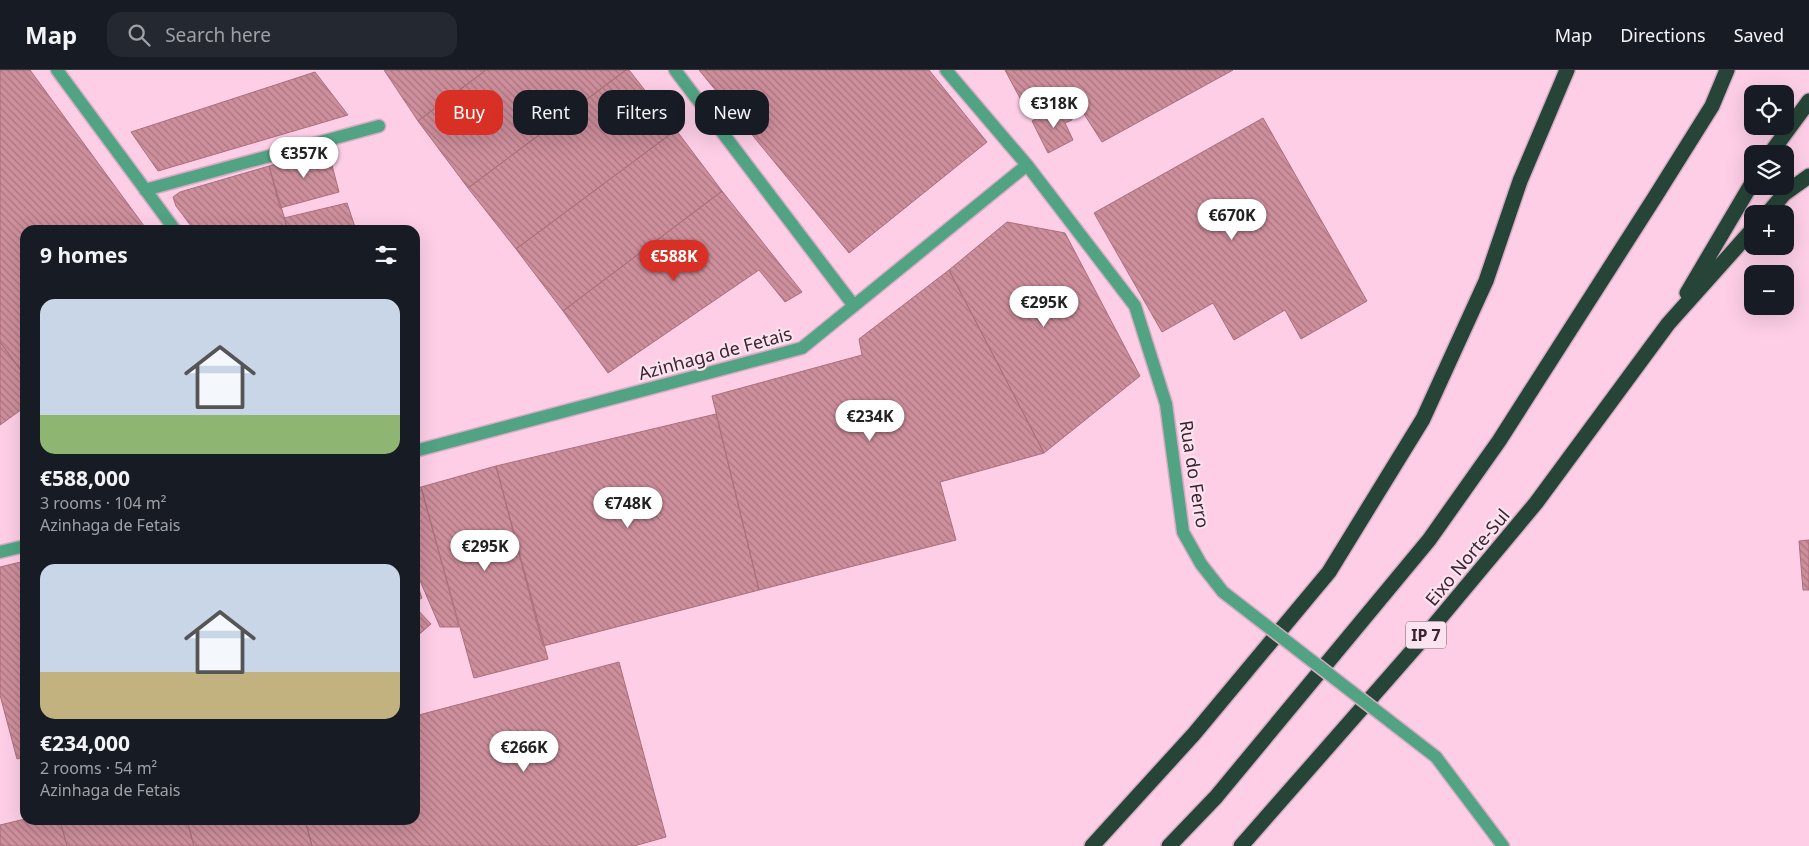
<!DOCTYPE html>
<meta charset="utf-8">
<style>
body{margin:0;font-family:"Noto Sans",sans-serif;background:#242831;color:#f1f3f6;height:100vh;display:flex;flex-direction:column;font-size:19px;white-space:nowrap}
*{box-sizing:border-box;margin:0}
p{font-size:16px;color:#9ea1a6}
.icon{flex:none;width:28px;height:28px;fill:none;stroke:currentColor;stroke-width:2;stroke-linecap:round;stroke-linejoin:round}
.map{position:relative;flex:1;overflow:hidden}
.drawer{position:absolute;left:20px;top:155px;width:400px;height:600px;display:flex;flex-direction:column;background:#171b24;border-radius:15px;box-shadow:0 5px 20px #0002}
.drawer>*{flex:none}
.top-card{position:absolute;left:435px;top:20px;width:475px;height:45px;display:flex;gap:10px}
.buttons{position:absolute;left:1744px;top:15px;display:grid;gap:10px}
.buttons a{display:grid;place-items:center;width:50px;height:50px;border-radius:10px;background:#171b24;box-shadow:0 5px 20px #0002;font-size:25px}
.price{position:absolute;translate:-50% -42px;padding:0 11px;border-radius:18px;background:#fff;color:#222;font-size:16px;line-height:32px;filter:drop-shadow(0 1px 2px #0008)}
.price::after{content:'';position:absolute;left:50%;top:30px;width:15px;height:11px;margin-left:-8px;background:inherit;clip-path:polygon(0 0,100% 0,50% 100%)}
.price.active{background:#d93025;color:#fff}
ul{padding:0;list-style:none}
li{display:grid;align-content:center;gap:10px;height:265px;padding:0 20px}
li span{display:grid;place-items:center;height:155px;border-radius:15px;color:#555}
li>.icon{margin-inline-start:auto}
span .icon{width:90px;height:90px;fill:#fffc;stroke-width:1}
li b{font-size:21px}
h2{display:flex;justify-content:space-between;align-items:center;height:60px;padding:0 20px;font-size:21px}
.chip{padding:0 18px;border-radius:15px;background:#171b24;box-shadow:0 5px 20px #0002;font-size:18px;line-height:45px}
.chip.active{background:#d93025;color:#fff}
header{display:flex;align-items:center;gap:30px;box-sizing:border-box;height:70px;padding:0 25px;background:#171b24;border-bottom:1px solid #363941}
header strong{font-size:24px}
nav{display:flex;gap:28px;margin-inline-start:auto;font-size:18px}
.search{width:350px;height:45px;background:#242831;display:flex;align-items:center;gap:12px;box-sizing:border-box;padding:0 18px;border-radius:15px;color:#9ea1a6;font-size:19px}
.map>svg:first-child{display:block}
</style>
<header>
<strong>Map</strong>
<div class="search"><svg class="icon" aria-label="search" viewBox="0 0 24 24"><circle cx="10" cy="10" r="6"/><path d="M15 15l6 6"/></svg>Search here</div>
<nav><a>Map</a><a>Directions</a><a>Saved</a></nav>
</header>
<div class="map">
<svg width="1809" height="776" viewBox="0 0 1809 776">
<defs>
<pattern id="building-back-hatch" width="6" height="6" patternUnits="userSpaceOnUse" patternTransform="scale(1.25)"><rect width="6" height="6" fill="#ce8f9c"/><path d="M-1 5l2 2M0 0l6 6M5-1l2 2" fill="none" stroke="#a87580"/></pattern>
</defs>
<rect width="100%" height="100%" fill="#fdcee6"/>
<!-- building -->
<path fill="url(#building-back-hatch)" stroke="#aa6f7b" d="M0,0h30l117,160h-122v146l-25,-34z
M384,0h102l-68,51z
M486,0h140l-158,118 -50,-67z
M626,0h3l47,60 -160,119 -48,-61z
M699,0h230l58,72 -138,111z
M1005,0h228l-131,72 -32,-50 -40,25z
M315,2l33,43 -190,56 -27,-39z
M1065,35l7,15 -7,3 8,17 -25,13 -16,-32z
M1263,48l104,183 -66,38 -16,-29 -51,30 -21,-37 -51,29 -68,-119z
M676,60l46,61 -159,120 -47,-62z
M328,80l11,42 -59,16 -11,-42z
M269,96l19,64h-94l-18,-24 -3,-9 7,-5z
M722,121l80,101 -17,10 -26,-32 -151,103 -45,-62z
M347,133l9,27h-68l-4,-12z
M1007,152l58,11 75,143 -96,77 -95,-183z
M949,200l95,183 -104,29 16,58 -197,50 -47,-194 150,-41 -3,-16z
M0,272l25,34v31l-25,18z
M716,344l43,176 -216,56 -47,-180z
M496,396l52,193 -74,19 -53,-191z
M421,417l38,140h-19l-25,-58v-80z
M1809,470v50h-6l-4,-49z
M25,491v196l-8,2 -17,-64v-128z
M415,508l7,20 -7,4z
M415,537l16,17 -16,14z
M619,592l47,175 -32,9h-322l-7,-26h110v-104z
M25,749l35,1 7,26h-67v-21z
M60,750h127l7,26h-127z
M187,750h118l7,26h-118z"/>
<g fill="none" stroke-linecap="round" stroke-linejoin="round">
<defs>
<path id="minor" d="M57,0l118,160
M675,0l179,236
M946,0l81,95 108,141 31,98 17,128 18,32 22,28
M145,120l234,-64
M415,381l387,-103 225,-183
M0,482l25,-6
M1436,687l67,89"/>
<path id="highway" d="M1770,84l39,-53
M1767,144l17,-20 25,-18
M1687,223l65,-110
M1092,776l102,-112 135,-162 94,-153 63,-138 34,-100 47,-111
M1169,776l47,-49 213,-257 70,-99 156,-244 57,-91 15,-36
M1241,776l179,-204 116,-139 132,-179 84,-94"/>
</defs>
<!-- minor casing -->
<use href="#minor" stroke="#d6acc2" stroke-width="15"/>
<!-- highway casing -->
<use href="#highway" stroke="#d6acc2" stroke-width="18"/>
<!-- minor -->
<use href="#minor" stroke="#51a384" stroke-width="12"/>
<!-- highway -->
<use href="#highway" stroke="#264438" stroke-width="15"/>
<defs>
<path id="minor-bridge" d="M1223,522l213,165"/>
</defs>
<!-- minor-bridge casing -->
<use href="#minor-bridge" stroke="#d6acc2" stroke-width="15" stroke-linecap="butt"/>
<!-- minor-bridge -->
<use href="#minor-bridge" stroke="#51a384" stroke-width="12"/>
</g>
<g text-anchor="middle" dominant-baseline="central" stroke-width="4.5" stroke-linejoin="round" paint-order="stroke">
<!-- shield labels -->
<rect fill="#fbe3ef" stroke="#745d69" stroke-width="1" x="1406" y="551.5" width="40" height="27" rx="4"/>
<g font-size="16" font-weight="bold" fill="#3a2430">
<text x="1426" y="565">IP 7</text>
</g>
<!-- street labels -->
<g font-size="18" fill="#3a2430" stroke="#fbe3ef">
<text transform="translate(715 283) rotate(-15)">Azinhaga de Fetais</text>
<text transform="translate(1195 404) rotate(81)">Rua do Ferro</text>
<text transform="translate(1467 487) rotate(-50)">Eixo Norte-Sul</text>
</g>
</g>
</svg>
<div class="buttons">
<a><svg class="icon" aria-label="locate" viewBox="0 0 24 24"><circle cx="12" cy="12" r="6"/><path d="M12 2v4M12 18v4M2 12h4M18 12h4"/></svg></a>
<a><svg class="icon" aria-label="layers" viewBox="0 0 24 24"><path d="M12 4l9 5-9 5-9-5zM3 14l9 5 9-5"/></svg></a>
<a>+</a>
<a>−</a>
</div>
<b class="price" style="left:1054px;top:59px">€318K</b>
<b class="price" style="left:304px;top:109px">€357K</b>
<b class="price" style="left:1232px;top:171px">€670K</b>
<b class="price active" style="left:674px;top:212px">€588K</b>
<b class="price" style="left:1044px;top:258px">€295K</b>
<b class="price" style="left:870px;top:372px">€234K</b>
<b class="price" style="left:628px;top:459px">€748K</b>
<b class="price" style="left:485px;top:502px">€295K</b>
<b class="price" style="left:524px;top:703px">€266K</b>
<div class="top-card">
<a class="chip active">Buy</a>
<a class="chip">Rent</a>
<a class="chip">Filters</a>
<a class="chip">New</a>
</div>
<section class="drawer">
<h2>9 homes<svg class="icon" aria-label="filters" viewBox="0 0 24 24"><path d="M4 7h16M4 17h16"/><circle cx="9" cy="7" r="2"/><circle cx="15" cy="17" r="2"/></svg></h2>
<ul>
<li><span style="background:linear-gradient(#c9d6e8 75%,#8fb573 0)"><svg class="icon" aria-label="home" viewBox="0 0 24 24"><path d="M3 11l9-7 9 7M6 9v11h12V9"/></svg></span><div><b>€588,000</b><p>3 rooms · 104 m²</p><p>Azinhaga de Fetais</p></div></li>
<li><span style="background:linear-gradient(#c9d6e8 70%,#c2b280 0)"><svg class="icon" aria-label="home" viewBox="0 0 24 24"><path d="M3 11l9-7 9 7M6 9v11h12V9"/></svg></span><div><b>€234,000</b><p>2 rooms · 54 m²</p><p>Azinhaga de Fetais</p></div></li>
</ul>
</section>
</div>
